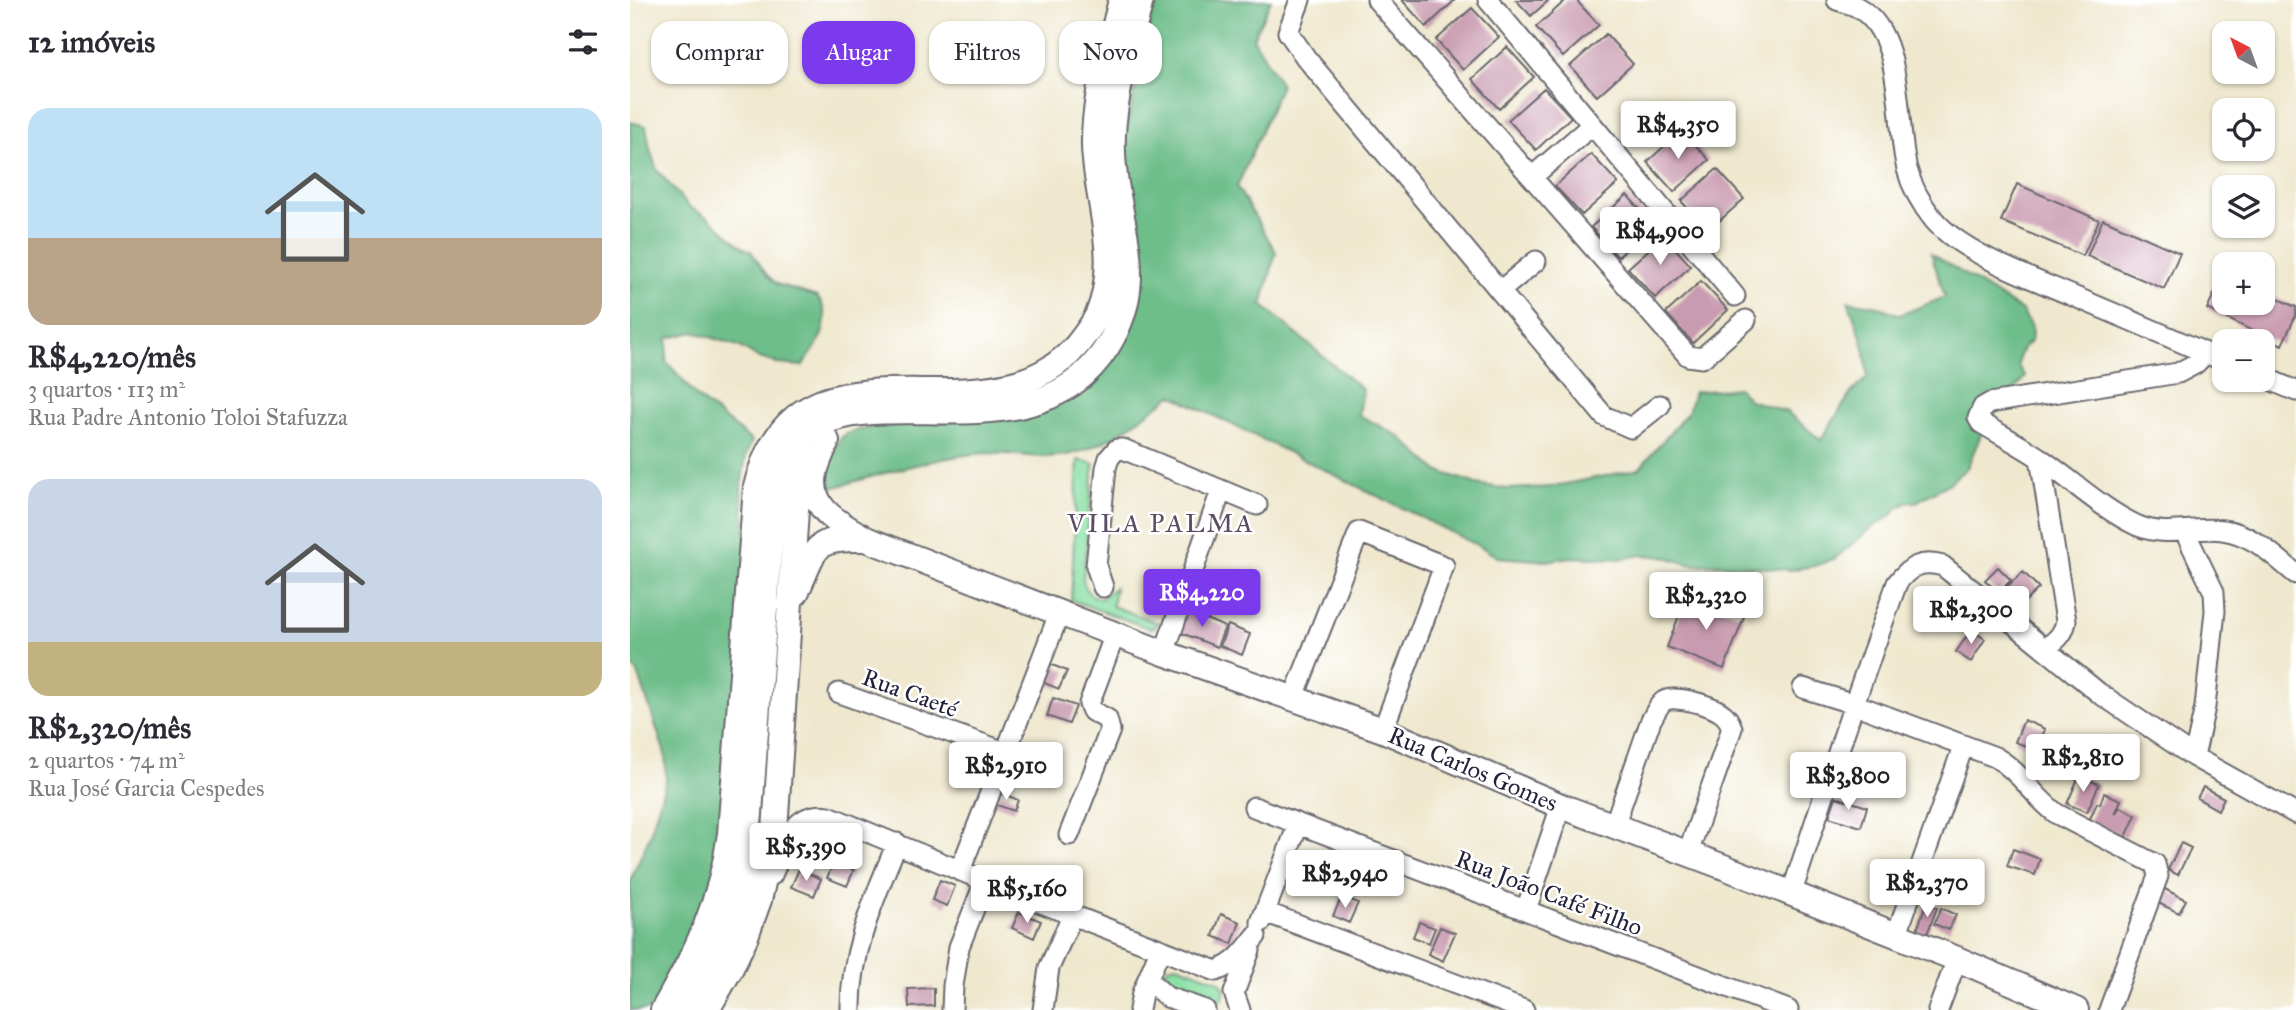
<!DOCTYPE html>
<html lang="pt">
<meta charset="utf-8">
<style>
body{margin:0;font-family:"IM FELL Great Primer",serif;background:#f7f7f7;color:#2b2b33;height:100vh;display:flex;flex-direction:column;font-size:26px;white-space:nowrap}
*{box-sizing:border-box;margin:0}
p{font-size:23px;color:#7c7c81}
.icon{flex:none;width:38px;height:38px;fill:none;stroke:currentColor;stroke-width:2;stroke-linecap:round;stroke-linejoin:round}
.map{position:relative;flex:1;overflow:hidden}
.details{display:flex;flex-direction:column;background:#fff;width:630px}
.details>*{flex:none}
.hud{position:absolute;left:21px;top:21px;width:665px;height:63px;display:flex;gap:14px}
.needle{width:46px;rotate:319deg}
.tools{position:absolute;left:1582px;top:21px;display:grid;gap:14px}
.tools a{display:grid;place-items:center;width:63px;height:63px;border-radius:14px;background:#fff;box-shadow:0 2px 5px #0004;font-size:35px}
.price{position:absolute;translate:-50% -60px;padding:0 16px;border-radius:7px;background:#fff;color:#222;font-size:23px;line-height:46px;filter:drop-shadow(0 2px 4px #0008)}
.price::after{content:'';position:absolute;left:50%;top:42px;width:21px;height:16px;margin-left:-10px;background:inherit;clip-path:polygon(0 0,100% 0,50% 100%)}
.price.active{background:#7c3aed;color:#fff}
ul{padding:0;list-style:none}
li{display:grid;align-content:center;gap:14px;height:371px;padding:0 28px}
li span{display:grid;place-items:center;height:217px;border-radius:21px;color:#555}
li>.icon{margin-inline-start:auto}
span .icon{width:126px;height:126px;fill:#fffc;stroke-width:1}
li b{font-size:30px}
h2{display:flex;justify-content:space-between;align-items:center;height:84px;padding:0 28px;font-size:30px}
.chip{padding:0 24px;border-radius:21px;background:#fff;box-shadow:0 2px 5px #0004;font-size:24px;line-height:63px}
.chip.active{background:#7c3aed;color:#fff}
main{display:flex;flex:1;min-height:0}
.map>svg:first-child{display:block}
</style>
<main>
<section class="details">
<h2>12 imóveis<svg class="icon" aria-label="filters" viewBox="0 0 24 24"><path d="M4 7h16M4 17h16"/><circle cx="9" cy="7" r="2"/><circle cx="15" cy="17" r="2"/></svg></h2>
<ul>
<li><span style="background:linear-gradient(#bfe0f5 60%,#b9a48a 0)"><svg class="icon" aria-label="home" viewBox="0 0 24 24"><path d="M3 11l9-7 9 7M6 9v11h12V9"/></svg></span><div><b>R$4,220/mês</b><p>3 quartos · 113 m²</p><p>Rua Padre Antonio Toloi Stafuzza</p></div></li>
<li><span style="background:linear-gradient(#c9d6e8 75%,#c2b280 0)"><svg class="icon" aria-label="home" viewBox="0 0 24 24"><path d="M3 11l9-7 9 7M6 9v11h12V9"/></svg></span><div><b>R$2,320/mês</b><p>2 quartos · 74 m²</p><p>Rua José Garcia Cespedes</p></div></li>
</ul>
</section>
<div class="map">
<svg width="1666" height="1010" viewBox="0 0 1666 1010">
<rect width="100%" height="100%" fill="#fff"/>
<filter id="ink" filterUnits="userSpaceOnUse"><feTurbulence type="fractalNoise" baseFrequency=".0143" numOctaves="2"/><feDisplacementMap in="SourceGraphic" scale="14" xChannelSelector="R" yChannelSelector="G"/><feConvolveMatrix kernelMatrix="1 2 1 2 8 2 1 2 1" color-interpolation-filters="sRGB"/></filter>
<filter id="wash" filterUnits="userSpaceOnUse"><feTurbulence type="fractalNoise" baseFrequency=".00686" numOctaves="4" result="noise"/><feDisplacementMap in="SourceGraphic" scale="28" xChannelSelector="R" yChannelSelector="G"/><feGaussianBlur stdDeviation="1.57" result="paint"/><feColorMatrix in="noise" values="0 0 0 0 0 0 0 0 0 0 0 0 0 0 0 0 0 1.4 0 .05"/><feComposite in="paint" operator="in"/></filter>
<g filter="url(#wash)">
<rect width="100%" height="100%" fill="#efe8ce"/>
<!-- green -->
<path fill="#89e0a4" stroke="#568170" stroke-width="2" d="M448,460l16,4 -11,116c3,11 6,16 18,19l14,-12 -3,19 46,17 -3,4 -6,1 -78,-28z
M547,965l42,16 6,8 -2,9 -5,3h-6l-46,-17 -3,-9c3,-8 6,-9 14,-10z"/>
<!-- forest -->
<path fill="#6ebe8a" stroke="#487062" stroke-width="2" d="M525,0h116l-18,38 28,47 -44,102 39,65 -14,53 101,85 -4,25 40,21 39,35 38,13 32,5 42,-2 89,-18 49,-57 6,-20 45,-4 10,12 38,12 34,28 30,-47 16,-15c1,-27 -9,-51 -19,-77l30,5 22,9 45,-18 -14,-44 91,58 10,18 -1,13c-10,4 -12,14 -13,24l7,11 -41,50 -17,41 -19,16 -32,18h-8l-11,6 -6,8 -17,10 -40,33 -20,7 -23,4 -73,-6 -26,1 -27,-8 -23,-2 -23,4 -48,-2 -23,4 -51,-4 -14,-9 -311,-153c-34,25 -69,56 -112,61 -28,4 -58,-6 -86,-2 -50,6 -98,22 -146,35 -4,-11 -3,-16 1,-27 11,-30 14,-29 44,-35l164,-13 30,-17 51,-51 20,-39 3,-33 -17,-98v-38z
M0,122l16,4 4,23 7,21 31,36 21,12 35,30 7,3 16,24 10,9 40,13c19,23 0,51 -15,69l-23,-2 -22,-7 -19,-11 -44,-14 -26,6 -2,23 31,36 55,44 -6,14 -5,32 5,46 5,261 -86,200 -17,16h-18v-129l20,-46 16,-55 -1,-26 -27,-81 -8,-9z"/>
<g id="blocks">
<!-- building -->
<path fill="#c99bb0" d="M772,0h53l-29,27z
M886,0h33l-18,16z
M936,0h10l23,25 -36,32 -27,-30z
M842,8l27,29 -36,33 -27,-30z
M976,34l27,30 -36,32 -27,-30z
M877,47l27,30 -35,32 -27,-30z
M914,88l27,29 -35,33 -28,-30z
M1052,130l27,30 -35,32 -27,-30z
M961,154l27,29 -36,32 -27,-29z
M1087,169l27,30 -36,32 -27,-30z
M1387,184l82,36 -16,36 -82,-35z
M997,195l27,30 -36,32 -27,-30z
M1473,219l77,34 -16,36 -77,-33z
M1034,236l27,30 -36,32 -27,-30z
M1594,273v30h39v-11l33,15v8l-14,30 -75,-36z
M1071,281l27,29 -35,33 -27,-30z
M1368,567l13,13 -13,13 -13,-13z
M1393,572l16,16 -24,23 -16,-17z
M1057,595l57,22 -20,52 -57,-22z
M557,611l38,16 -8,20 -38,-15z
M598,625l22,9 -8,21 -22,-9z
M1341,630l14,9 -14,23 -15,-10z
M420,664l17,7 -8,18 -17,-7z
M423,698l23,8 -7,18 -22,-8z
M1394,720l21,9 -8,21 -22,-8z
M1491,742l14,6 -10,20 -14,-6z
M1449,776l20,8 -12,28 -20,-8z
M1573,787l21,11 -6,12 -21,-12z
M369,792l19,8 -4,11 -20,-7z
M1474,793l17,7 -6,14 5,-7 16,8 -10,22 -37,-16 8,-18 3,1z
M1206,797l31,10 -6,20 -32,-10z
M1551,843l10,5 -13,27 -10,-5z
M1383,849l27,10 -5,16 -28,-9z
M204,862l20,8 -7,16 -20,-8z
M169,869l22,10 -7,17 -23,-9z
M310,880l15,6 -8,20 -15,-6z
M1529,886l27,14 -7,13 -27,-13z
M712,896l16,7 -9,20 -16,-7z
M1296,904l11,4 -10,26 -10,-4z
M1311,908l15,7 -7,15 -15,-6z
M389,912l22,9 -7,17 -22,-10z
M591,914l19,8 -8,22 -19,-8z
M789,922l16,6 -6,15 -16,-6z
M810,927l15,6 -12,28 -15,-7z
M304,988v18l-25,1 -1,-18z"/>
</g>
</g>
<g filter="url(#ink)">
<use href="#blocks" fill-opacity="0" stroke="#6a676e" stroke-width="2"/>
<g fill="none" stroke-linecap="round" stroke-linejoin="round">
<defs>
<path id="minor" d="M670,0l-12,32 18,26 298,358 27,12 29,-23
M747,0l311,356 14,2 44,-38
M858,0l247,296
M1207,0c6,2 14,4 20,7 49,26 38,116 50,162 5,19 15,36 27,51 29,34 98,58 139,76 50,21 101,43 151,65
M902,177l60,-52
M870,291l36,-30
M1576,353l-11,11 -17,9 -188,30 -7,4 -5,11 3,5c20,12 41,23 60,36 32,22 62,51 97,67 29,12 57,0 85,4 30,4 51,26 73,44
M1633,377l33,14
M1410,458l26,163c-2,14 -11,20 -21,28
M1555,532l29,60 1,19 -10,96 -11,50
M473,587l-7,-21 10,-98 3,-10 8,-9h6l134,56
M534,653l57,-162
M1173,688l51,16 141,53c25,14 39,40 62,57l98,50 3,12 -49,134
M209,693l166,59
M663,699l66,-167 85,34 -61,164
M624,807l534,203
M984,826l37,-106c4,-6 7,-15 13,-19 10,-7 50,5 59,13 5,4 7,8 9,14l-44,125
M439,835l41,-105 -3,-11 -15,-8 -3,-7 26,-70
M330,871l99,-257
M142,875c13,-28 19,-65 57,-59l156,65 231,90c19,-7 28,-19 40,-35
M1161,895l63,-191 43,-121c13,-17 25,-23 46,-17l156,127 95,64 102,57
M896,910l35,-104
M635,912l259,98
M631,922l37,-97
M1266,936l67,-189
M518,980l19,17 38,13
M221,1010c-1,-59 24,-113 46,-167
M322,1010l1,-24 6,-39 26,-66
M413,1010l6,-42 23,-52
M509,1010l3,-17 18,-43
M610,1010l-6,-17 16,-43
M1308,1010l19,-51"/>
<path id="major" d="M197,441c-4,10 -10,22 -12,32 -7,37 25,50 51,66l298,114 219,77 178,76 163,61 233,92 119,51
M166,593c22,-46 13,-55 70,-54
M33,1010c35,-61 57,-105 67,-176l26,-347c42,-173 231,-36 321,-142 7,-9 16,-20 21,-31 23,-56 -2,-111 -4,-168 -1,-49 16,-98 27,-146
M54,1010c15,-25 32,-50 42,-78 11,-29 16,-60 22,-91l25,-342c2,-13 3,-29 10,-41 58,-102 244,15 324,-111 48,-75 2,-134 6,-212 2,-46 17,-91 28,-135
M77,1010l23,-40 16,-34 13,-36 16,-69 23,-351 15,-26"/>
</defs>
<!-- minor casing -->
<use href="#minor" stroke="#6a676e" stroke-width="23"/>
<!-- major casing -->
<use href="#major" stroke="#6a676e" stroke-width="28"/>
<!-- minor -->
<use href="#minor" stroke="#fff" stroke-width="19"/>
<!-- major -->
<use href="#major" stroke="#fff" stroke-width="24"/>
</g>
</g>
<g text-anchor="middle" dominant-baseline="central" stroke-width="5" stroke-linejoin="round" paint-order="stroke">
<!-- street labels -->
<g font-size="24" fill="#22223b" stroke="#fff">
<text transform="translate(280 693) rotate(20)">Rua Caeté</text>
<text transform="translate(843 769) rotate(23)">Rua Carlos Gomes</text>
<text transform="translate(919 893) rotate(21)">Rua João Café Filho</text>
</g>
<!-- neighbourhood labels -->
<g font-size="26" letter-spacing="2" fill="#5c4c64" stroke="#fff">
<text x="531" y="523">VILA PALMA</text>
</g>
</g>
</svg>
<div class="tools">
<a><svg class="needle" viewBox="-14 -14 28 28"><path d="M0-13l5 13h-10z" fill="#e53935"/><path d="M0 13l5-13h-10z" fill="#7c7c81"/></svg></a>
<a><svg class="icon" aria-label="locate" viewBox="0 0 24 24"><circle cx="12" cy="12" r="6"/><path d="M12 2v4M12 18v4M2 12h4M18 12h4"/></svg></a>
<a><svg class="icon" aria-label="layers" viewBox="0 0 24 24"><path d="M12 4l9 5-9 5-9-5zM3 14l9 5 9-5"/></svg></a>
<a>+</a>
<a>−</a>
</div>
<b class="price" style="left:1048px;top:161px">R$4,350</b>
<b class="price" style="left:1030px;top:267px">R$4,900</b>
<b class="price active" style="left:572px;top:629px">R$4,220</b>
<b class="price" style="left:1076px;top:632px">R$2,320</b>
<b class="price" style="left:1341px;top:646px">R$2,300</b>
<b class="price" style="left:1453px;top:794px">R$2,810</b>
<b class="price" style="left:376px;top:802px">R$2,910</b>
<b class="price" style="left:1218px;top:812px">R$3,800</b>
<b class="price" style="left:176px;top:883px">R$5,390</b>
<b class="price" style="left:715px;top:910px">R$2,940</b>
<b class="price" style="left:1297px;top:919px">R$2,370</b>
<b class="price" style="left:397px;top:925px">R$5,160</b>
<div class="hud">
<a class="chip">Comprar</a>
<a class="chip active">Alugar</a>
<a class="chip">Filtros</a>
<a class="chip">Novo</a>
</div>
</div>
</main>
